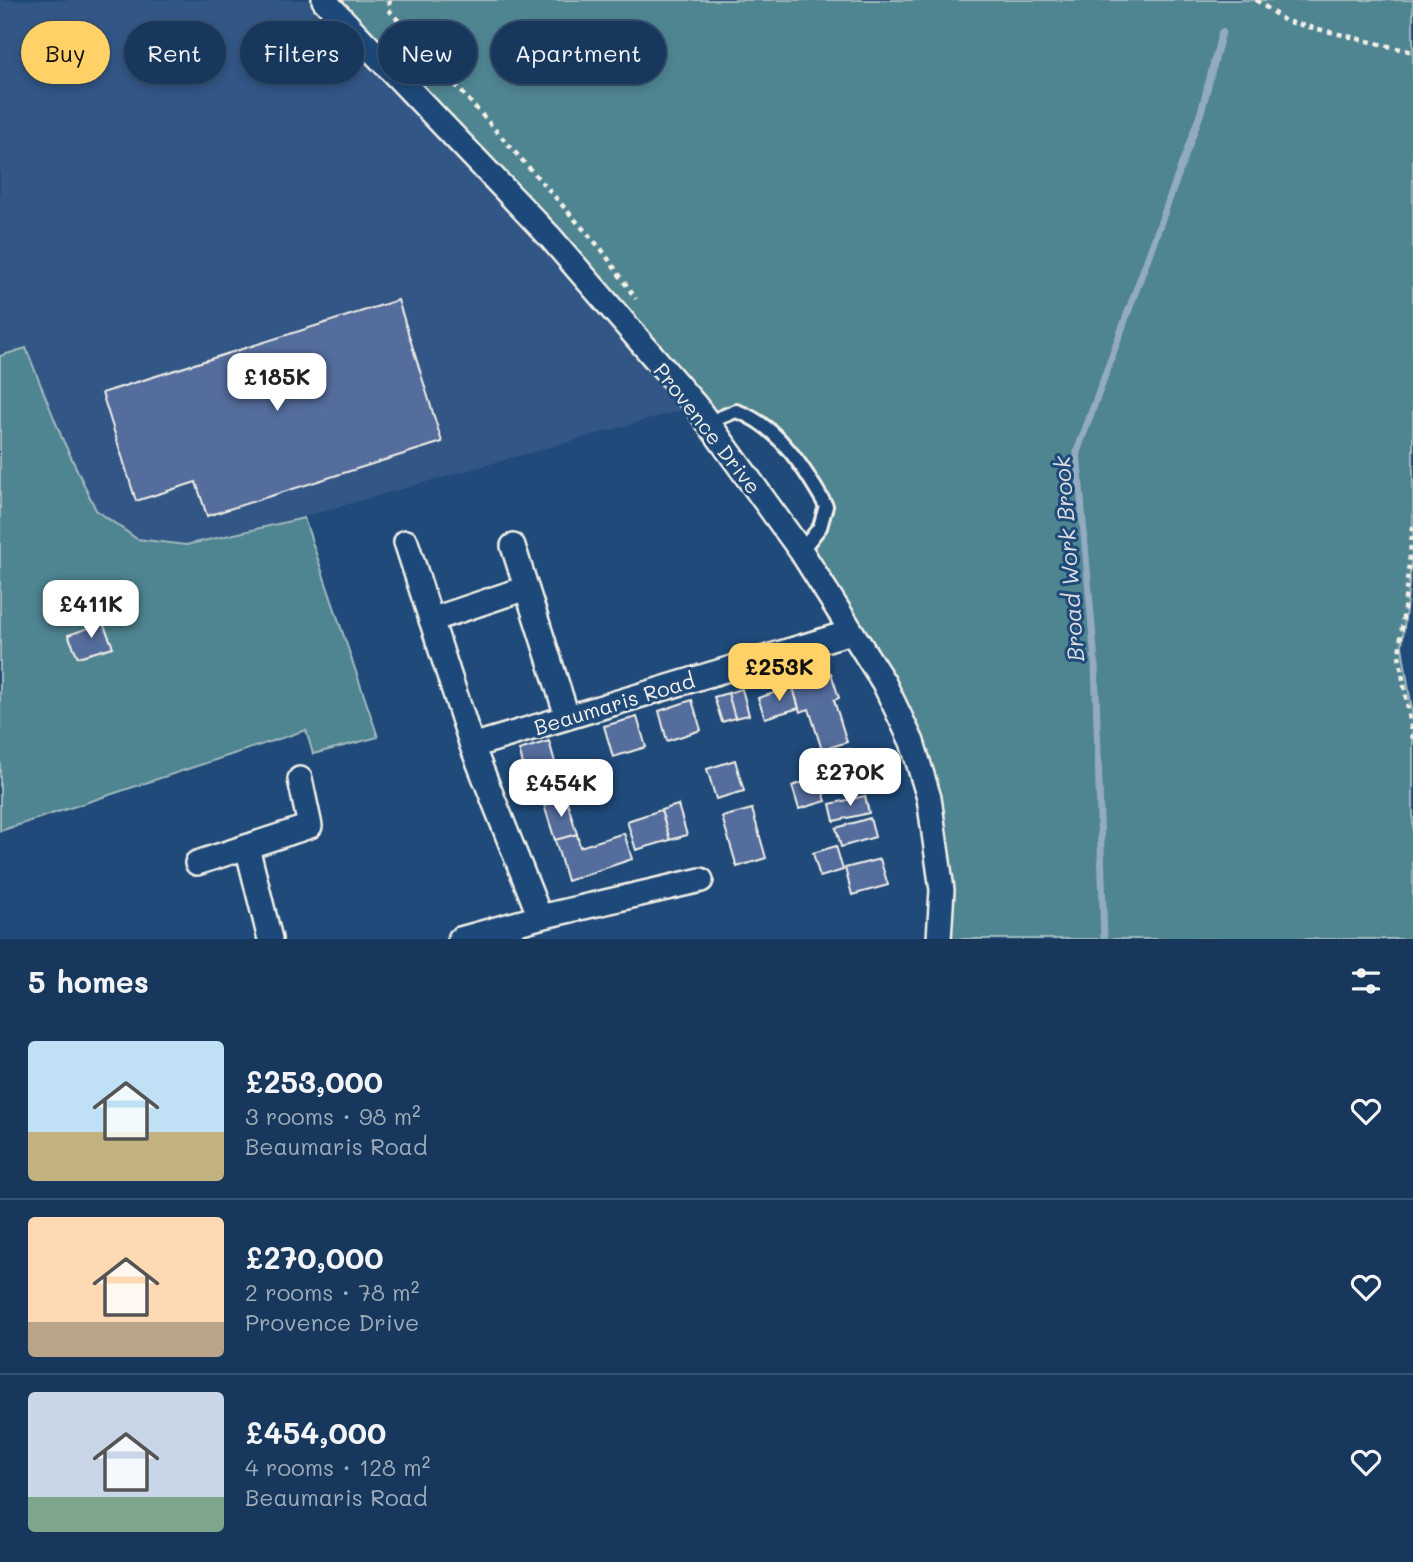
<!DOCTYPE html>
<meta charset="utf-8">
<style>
body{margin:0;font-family:Mali,sans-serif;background:#244365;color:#f1f3f6;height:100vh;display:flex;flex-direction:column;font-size:26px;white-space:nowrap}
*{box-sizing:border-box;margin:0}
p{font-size:23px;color:#9eacbb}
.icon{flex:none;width:38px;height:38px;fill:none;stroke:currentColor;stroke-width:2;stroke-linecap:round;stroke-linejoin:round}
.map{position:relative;height:939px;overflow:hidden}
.details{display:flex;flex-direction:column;background:#17385c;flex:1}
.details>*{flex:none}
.banner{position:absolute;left:21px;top:21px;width:700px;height:63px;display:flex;gap:14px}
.price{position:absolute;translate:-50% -60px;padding:0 16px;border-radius:14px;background:#fff;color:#222;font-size:23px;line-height:46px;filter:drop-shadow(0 2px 4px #0008)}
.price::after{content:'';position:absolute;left:50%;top:42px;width:21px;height:16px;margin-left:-10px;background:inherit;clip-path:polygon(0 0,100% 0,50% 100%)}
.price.current{background:#ffd166;color:#111}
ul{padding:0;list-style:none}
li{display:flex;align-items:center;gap:21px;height:175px;padding:0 28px}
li+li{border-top:2px solid #365272}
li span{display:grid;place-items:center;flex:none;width:196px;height:140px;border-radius:7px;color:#555}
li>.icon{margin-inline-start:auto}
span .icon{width:84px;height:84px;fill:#fffc;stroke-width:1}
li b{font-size:30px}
h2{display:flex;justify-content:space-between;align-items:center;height:84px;padding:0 28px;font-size:30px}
.chip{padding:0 24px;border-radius:32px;background:#17385c;box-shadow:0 4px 10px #0003,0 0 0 2px #365272;font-size:24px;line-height:63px}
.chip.current{background:#ffd166;color:#111}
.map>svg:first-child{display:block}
</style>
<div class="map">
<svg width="1413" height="939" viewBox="0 0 1413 939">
<rect width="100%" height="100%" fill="#1f4a7a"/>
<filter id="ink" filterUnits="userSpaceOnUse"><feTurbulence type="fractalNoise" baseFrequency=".0143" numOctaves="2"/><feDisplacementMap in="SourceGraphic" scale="14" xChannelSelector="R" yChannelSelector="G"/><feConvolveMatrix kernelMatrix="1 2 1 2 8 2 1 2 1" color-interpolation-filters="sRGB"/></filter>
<g filter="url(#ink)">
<!-- built -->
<path fill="#335786" d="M0,0h324l372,406 -419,118 -92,21 -48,-6 -41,-29 -34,-72 -36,-89 -26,7z"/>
<!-- green -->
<path fill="#508491" stroke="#a2babc" stroke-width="2" d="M325,0h1088v545l-11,101 11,71v222h-474l-27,-197 -111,-191 25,-44 -39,-59 -51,-37 -29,12z
M26,348l36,90 34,72 41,29 49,6 118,-27 74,219 -65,17 -7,-24 -306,101v-475z"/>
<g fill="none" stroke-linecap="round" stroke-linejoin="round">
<!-- stream -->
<path stroke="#93abc1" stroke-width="7" d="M1104,939l-9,-277 -18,-210 124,-340 21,-80"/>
</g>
<!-- building -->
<path fill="#546d9d" stroke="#f4f1e8" stroke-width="2" d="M398,300l44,142 -235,74 -11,-34 -60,19 -34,-108z
M103,623l10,24 -35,10 -10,-22z
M831,673l8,25 -5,2 13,42 -25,8 -13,-41 -9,3 -8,-27z
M793,687l6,21 -34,10 -7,-20z
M742,689l7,26 -14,3 -7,-25z
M728,693l7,25 -13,4 -8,-25z
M692,700l9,30 -34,11 -8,-30z
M637,717l9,30 -33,10 -9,-31z
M549,741l11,39 -30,9 -11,-39z
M850,749l5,21 -33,8 -5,-21z
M735,760l9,31 -28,8 -9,-30z
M818,777l8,24 -27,8 -7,-23z
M865,796l4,17 -35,8 -4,-17z
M566,798l11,36 -22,6 -11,-35z
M678,805l9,30 -17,5 -9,-30z
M752,809l14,49 -29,9 -15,-50z
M661,810l9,30 -34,10 -9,-29z
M870,818l5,19 -34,10 -5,-19z
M624,833l8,26 -65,22 -12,-41 22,-6 3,13z
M836,846l7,24 -23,7 -7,-24z
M880,859l8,26 -36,10 -7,-27z"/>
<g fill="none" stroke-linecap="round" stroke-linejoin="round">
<defs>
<path id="service" d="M707,423l29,-12c41,13 69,58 90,95l-6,21 -19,24"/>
<path id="minor" d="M324,0l227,238 145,168 105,145 83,132 28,59 17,56 13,92 -3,49
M406,542l66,204
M513,546l54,170
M431,620l95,-32
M247,847l23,92
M197,863l113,-37 -10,-47
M540,917l161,-37
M460,939l80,-22 -68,-171 379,-114"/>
</defs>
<!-- service casing -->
<use href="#service" stroke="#f4f1e8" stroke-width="18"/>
<!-- minor casing -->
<use href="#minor" stroke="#f4f1e8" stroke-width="28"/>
<!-- path -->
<path stroke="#f4f1e8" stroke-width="4.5" stroke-dasharray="5 5" stroke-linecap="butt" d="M390,0l-2,9 214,241 34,49
M1256,0l29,21 128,31
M1413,526l-14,129 14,84"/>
<!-- service -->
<use href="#service" stroke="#1f4a7a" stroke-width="12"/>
<!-- minor -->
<use href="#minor" stroke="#1f4a7a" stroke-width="23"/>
</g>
</g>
<g text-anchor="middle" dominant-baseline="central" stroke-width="6" stroke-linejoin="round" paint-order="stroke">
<!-- street labels -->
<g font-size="21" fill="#f4f1e8" stroke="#1f4a7a">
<text transform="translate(708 428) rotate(52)">Provence Drive</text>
<text transform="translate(614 703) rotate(-17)">Beaumaris Road</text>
</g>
<!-- water labels -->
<g font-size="23" font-style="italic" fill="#dcdfde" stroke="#1f4a7a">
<text transform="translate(1068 559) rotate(-94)">Broad Work Brook</text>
</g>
</g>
</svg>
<b class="price" style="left:277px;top:413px">£185K</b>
<b class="price" style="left:91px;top:640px">£411K</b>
<b class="price current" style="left:779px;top:703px">£253K</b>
<b class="price" style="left:850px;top:808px">£270K</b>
<b class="price" style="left:561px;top:819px">£454K</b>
<div class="banner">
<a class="chip current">Buy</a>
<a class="chip">Rent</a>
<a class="chip">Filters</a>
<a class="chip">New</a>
<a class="chip">Apartment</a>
</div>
</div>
<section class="details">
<h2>5 homes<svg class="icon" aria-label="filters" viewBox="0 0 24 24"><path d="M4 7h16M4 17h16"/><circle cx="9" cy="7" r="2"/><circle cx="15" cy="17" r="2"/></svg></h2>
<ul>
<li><span style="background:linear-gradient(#bfe0f5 65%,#c2b280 0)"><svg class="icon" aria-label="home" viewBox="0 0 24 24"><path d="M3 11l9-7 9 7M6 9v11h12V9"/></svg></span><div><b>£253,000</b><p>3 rooms · 98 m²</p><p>Beaumaris Road</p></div><svg class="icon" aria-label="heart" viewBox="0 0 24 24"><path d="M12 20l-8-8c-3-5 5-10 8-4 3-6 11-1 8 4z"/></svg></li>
<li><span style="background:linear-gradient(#ffd9b3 75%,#b9a48a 0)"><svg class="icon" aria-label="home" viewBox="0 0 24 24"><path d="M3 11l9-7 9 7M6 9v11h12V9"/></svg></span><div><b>£270,000</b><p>2 rooms · 78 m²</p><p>Provence Drive</p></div><svg class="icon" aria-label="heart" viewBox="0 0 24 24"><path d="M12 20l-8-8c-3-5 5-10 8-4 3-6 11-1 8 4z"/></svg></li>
<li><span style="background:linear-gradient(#c9d6e8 75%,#7fa58c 0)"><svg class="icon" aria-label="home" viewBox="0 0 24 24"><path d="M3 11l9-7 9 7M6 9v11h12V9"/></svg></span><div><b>£454,000</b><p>4 rooms · 128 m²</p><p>Beaumaris Road</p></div><svg class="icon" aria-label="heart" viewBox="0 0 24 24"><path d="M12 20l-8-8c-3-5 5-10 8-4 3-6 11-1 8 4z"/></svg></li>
</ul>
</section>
